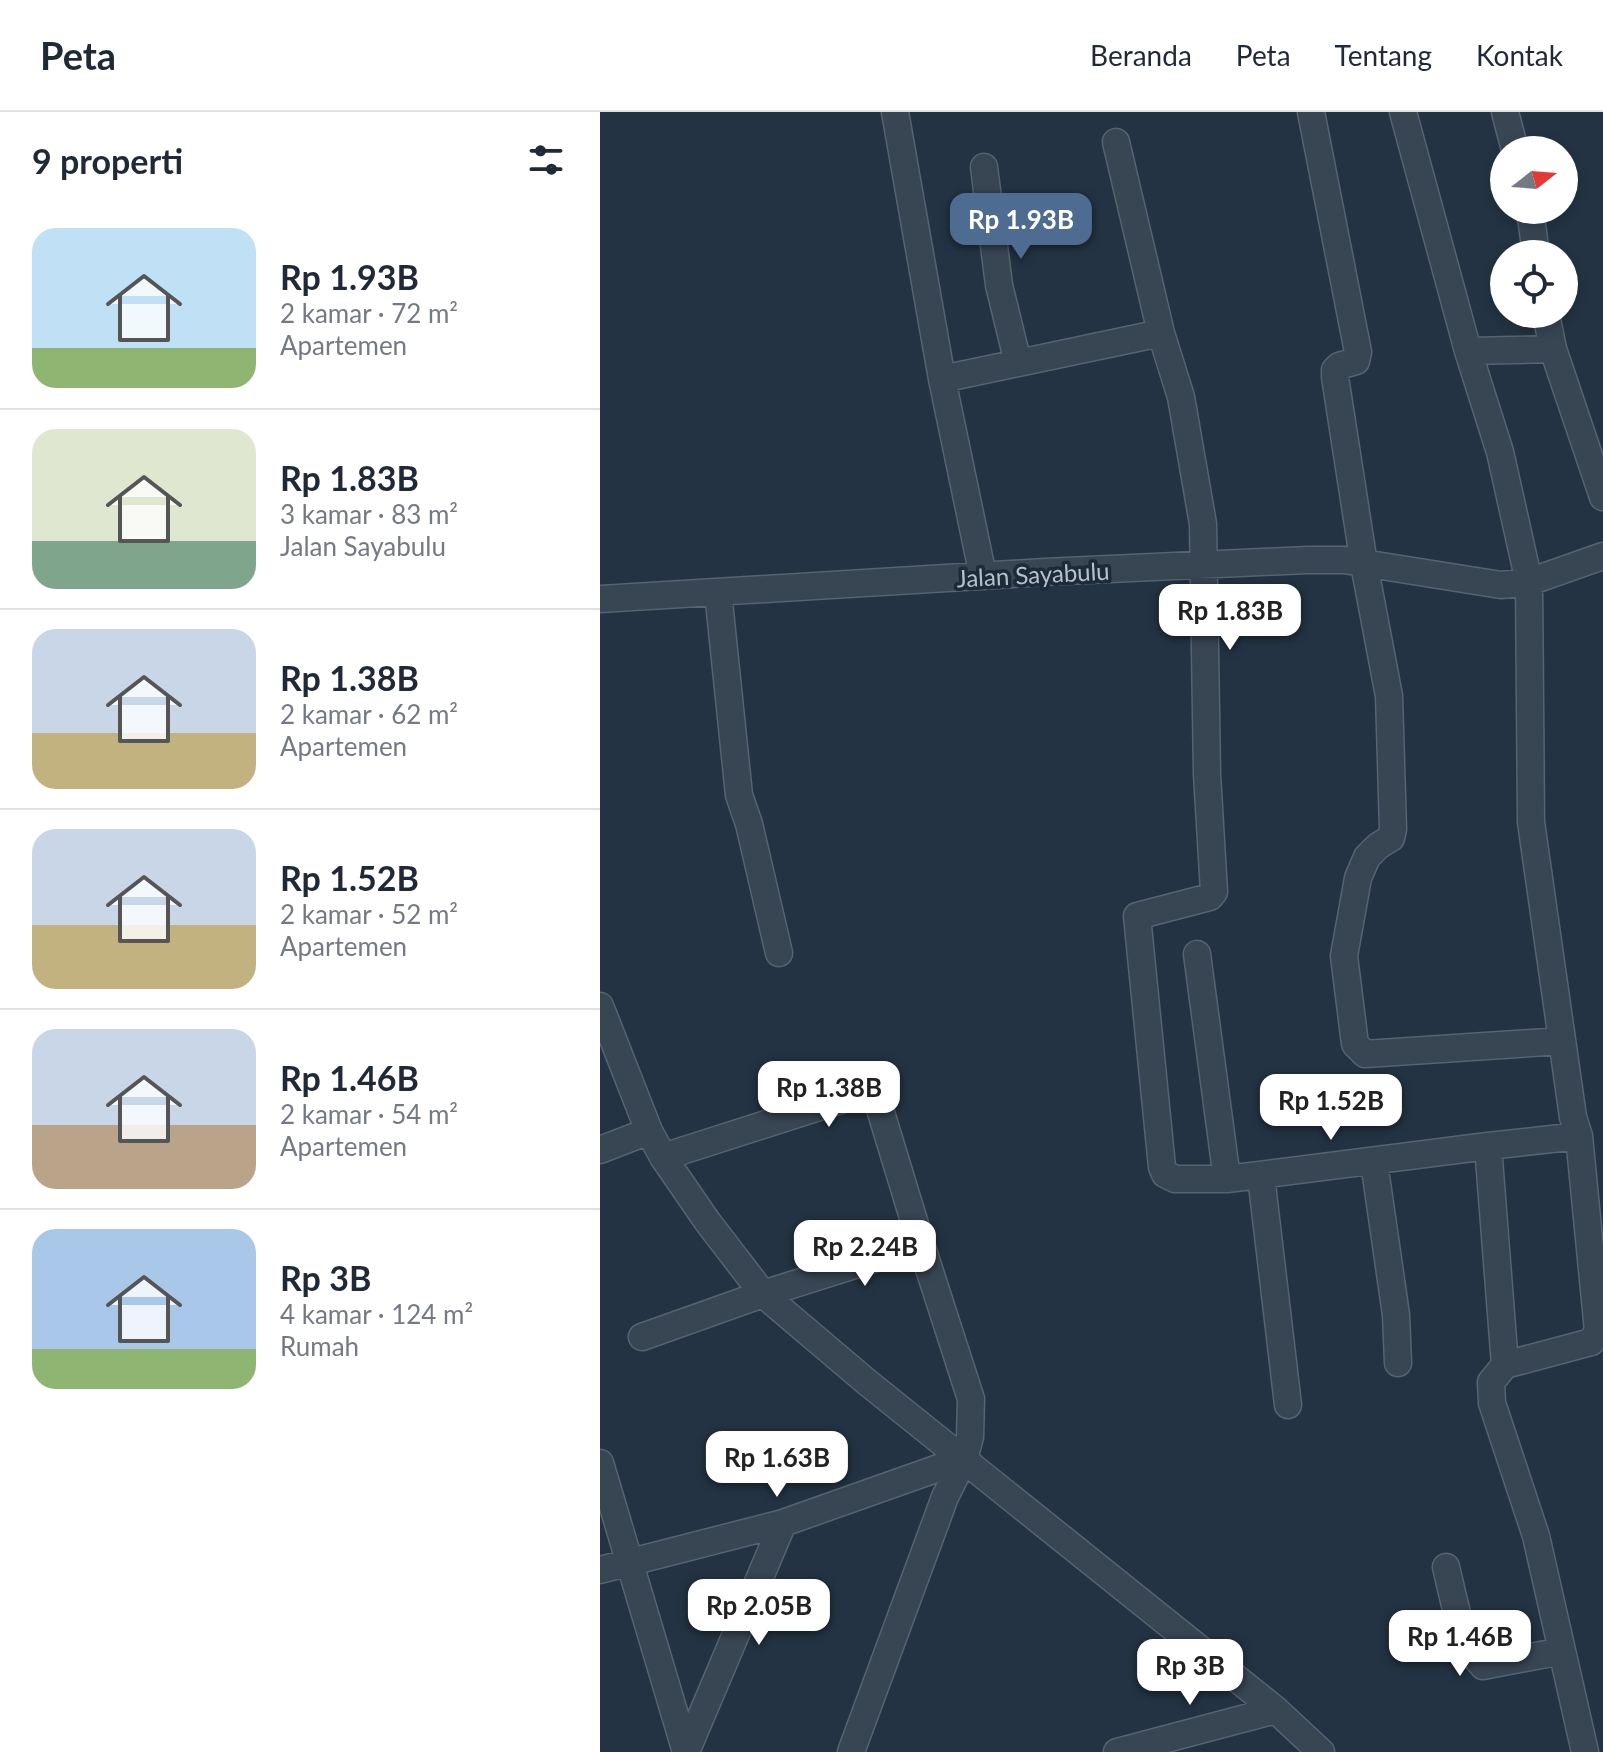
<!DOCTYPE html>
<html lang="id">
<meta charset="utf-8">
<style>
body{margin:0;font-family:Lato,sans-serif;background:#f6f6f7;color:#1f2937;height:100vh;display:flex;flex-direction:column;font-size:30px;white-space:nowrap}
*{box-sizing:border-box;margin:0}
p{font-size:26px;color:#747a83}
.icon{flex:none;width:44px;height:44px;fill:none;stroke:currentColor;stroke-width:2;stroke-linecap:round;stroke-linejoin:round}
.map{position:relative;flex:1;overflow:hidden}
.panel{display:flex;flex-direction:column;background:#fff;width:600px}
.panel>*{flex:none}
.needle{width:52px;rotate:73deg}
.buttons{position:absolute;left:890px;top:24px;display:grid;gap:16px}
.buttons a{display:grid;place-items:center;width:88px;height:88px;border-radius:50%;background:#fff;box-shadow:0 4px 12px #0003;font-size:40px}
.price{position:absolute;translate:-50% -68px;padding:0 18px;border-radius:16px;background:#fff;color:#222;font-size:26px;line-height:52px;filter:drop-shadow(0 2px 4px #0008)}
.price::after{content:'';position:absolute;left:50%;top:48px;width:24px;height:18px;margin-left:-12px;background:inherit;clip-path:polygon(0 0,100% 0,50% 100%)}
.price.current{background:#4e6c91;color:#fff}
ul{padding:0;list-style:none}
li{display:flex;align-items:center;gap:24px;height:200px;padding:0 32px}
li+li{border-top:2px solid #e0e1e3}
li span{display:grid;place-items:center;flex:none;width:224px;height:160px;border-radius:24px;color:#555}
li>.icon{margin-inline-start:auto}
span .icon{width:96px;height:96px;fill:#fffc;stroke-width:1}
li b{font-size:34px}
h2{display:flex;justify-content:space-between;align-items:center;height:96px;padding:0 32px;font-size:34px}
header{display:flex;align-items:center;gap:48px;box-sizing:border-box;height:112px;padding:0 40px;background:#fff;border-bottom:2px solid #e0e1e3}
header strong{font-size:38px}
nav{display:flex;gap:44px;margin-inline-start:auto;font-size:28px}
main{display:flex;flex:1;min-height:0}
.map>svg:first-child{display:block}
</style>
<header>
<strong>Peta</strong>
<nav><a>Beranda</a><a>Peta</a><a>Tentang</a><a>Kontak</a></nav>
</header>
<main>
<section class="panel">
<h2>9 properti<svg class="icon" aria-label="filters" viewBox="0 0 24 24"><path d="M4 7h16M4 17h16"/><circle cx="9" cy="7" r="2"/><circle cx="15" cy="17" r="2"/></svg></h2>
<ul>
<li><span style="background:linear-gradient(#bfe0f5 75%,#8fb573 0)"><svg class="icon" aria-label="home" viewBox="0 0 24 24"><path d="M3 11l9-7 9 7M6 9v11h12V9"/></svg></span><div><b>Rp 1.93B</b><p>2 kamar · 72 m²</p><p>Apartemen</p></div></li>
<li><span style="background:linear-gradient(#dfe7d0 70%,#7fa58c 0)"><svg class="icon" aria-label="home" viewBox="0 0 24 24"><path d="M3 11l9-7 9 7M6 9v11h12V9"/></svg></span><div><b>Rp 1.83B</b><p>3 kamar · 83 m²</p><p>Jalan Sayabulu</p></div></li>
<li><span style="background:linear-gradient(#c9d6e8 65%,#c2b280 0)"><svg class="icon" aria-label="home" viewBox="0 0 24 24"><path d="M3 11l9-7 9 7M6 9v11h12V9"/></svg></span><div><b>Rp 1.38B</b><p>2 kamar · 62 m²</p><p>Apartemen</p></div></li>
<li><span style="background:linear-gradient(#c9d6e8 60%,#c2b280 0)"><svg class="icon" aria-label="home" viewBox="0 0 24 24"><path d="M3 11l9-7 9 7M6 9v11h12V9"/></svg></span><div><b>Rp 1.52B</b><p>2 kamar · 52 m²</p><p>Apartemen</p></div></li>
<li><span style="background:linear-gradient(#c9d6e8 60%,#b9a48a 0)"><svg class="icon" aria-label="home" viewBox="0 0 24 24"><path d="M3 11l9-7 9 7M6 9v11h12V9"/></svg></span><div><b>Rp 1.46B</b><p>2 kamar · 54 m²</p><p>Apartemen</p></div></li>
<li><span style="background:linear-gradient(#a9c7e8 75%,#8fb573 0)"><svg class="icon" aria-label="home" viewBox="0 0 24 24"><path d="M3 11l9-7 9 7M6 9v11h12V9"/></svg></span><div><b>Rp 3B</b><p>4 kamar · 124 m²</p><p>Rumah</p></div></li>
</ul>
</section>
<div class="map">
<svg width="1003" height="1640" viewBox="0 0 1003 1640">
<rect width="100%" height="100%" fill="#233343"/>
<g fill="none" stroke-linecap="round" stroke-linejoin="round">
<defs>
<path id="minor" d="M295,0l47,267 219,-46 20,64 22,127 4,250 7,118 -4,5 -73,19 25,251 3,7 10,5h52l261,-33
M711,0l47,240 -2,9 -17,5 -4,4v7l29,187 25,132 4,133 -2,9 -13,8 -11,11 -9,21 -14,78 11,88 10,10 197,-13
M803,0l65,239 32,101 29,130 2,240 42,295 6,19 19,195 -7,11 -86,23 -14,17 1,21 44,133 49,216
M905,0l10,38
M516,30l45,191
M384,55l15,118 19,78
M930,98l6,44
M946,202l7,35 50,148
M868,239l85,-2
M342,267l41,197
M118,480l21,203 10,29 30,129
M0,487l445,-27 262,-12h37l157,25 28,-3 74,-26
M597,842l30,225
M0,894l49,125
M0,1038l49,-19 14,26 44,64 56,73 105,89 408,327 45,42
M63,1045l206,-66 7,5 45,148
M774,1050l22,153 2,48
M661,1064l27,229
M42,1225l121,-43 158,-50 50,155 -1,38 -6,22 -19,38 -94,255
M905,1253l-17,-219 91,-10
M0,1351l86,289
M846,1455c8,32 14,75 37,99l79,-15
M0,1458l183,-47 181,-64
M86,1640l97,-229
M517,1640l159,-42"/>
</defs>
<!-- minor casing -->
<use href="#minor" stroke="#566370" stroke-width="29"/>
<!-- minor -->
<use href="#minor" stroke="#384553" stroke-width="26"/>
</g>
<g text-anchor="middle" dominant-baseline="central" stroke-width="7" stroke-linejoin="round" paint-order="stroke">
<!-- street labels -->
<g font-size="24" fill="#b5c0cd" stroke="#1d2a38">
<text transform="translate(433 462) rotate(-3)">Jalan Sayabulu</text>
</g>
</g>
</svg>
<div class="buttons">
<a><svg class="needle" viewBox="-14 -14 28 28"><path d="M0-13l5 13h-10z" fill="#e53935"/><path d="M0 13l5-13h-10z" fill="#747a83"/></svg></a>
<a><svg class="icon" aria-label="locate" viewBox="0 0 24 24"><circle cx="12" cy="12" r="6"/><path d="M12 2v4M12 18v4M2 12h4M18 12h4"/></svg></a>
</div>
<b class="price current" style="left:421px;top:149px">Rp 1.93B</b>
<b class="price" style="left:630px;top:540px">Rp 1.83B</b>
<b class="price" style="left:229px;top:1017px">Rp 1.38B</b>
<b class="price" style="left:731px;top:1030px">Rp 1.52B</b>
<b class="price" style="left:265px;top:1176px">Rp 2.24B</b>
<b class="price" style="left:177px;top:1387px">Rp 1.63B</b>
<b class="price" style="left:159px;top:1535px">Rp 2.05B</b>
<b class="price" style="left:860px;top:1566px">Rp 1.46B</b>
<b class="price" style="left:590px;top:1595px">Rp 3B</b>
</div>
</main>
